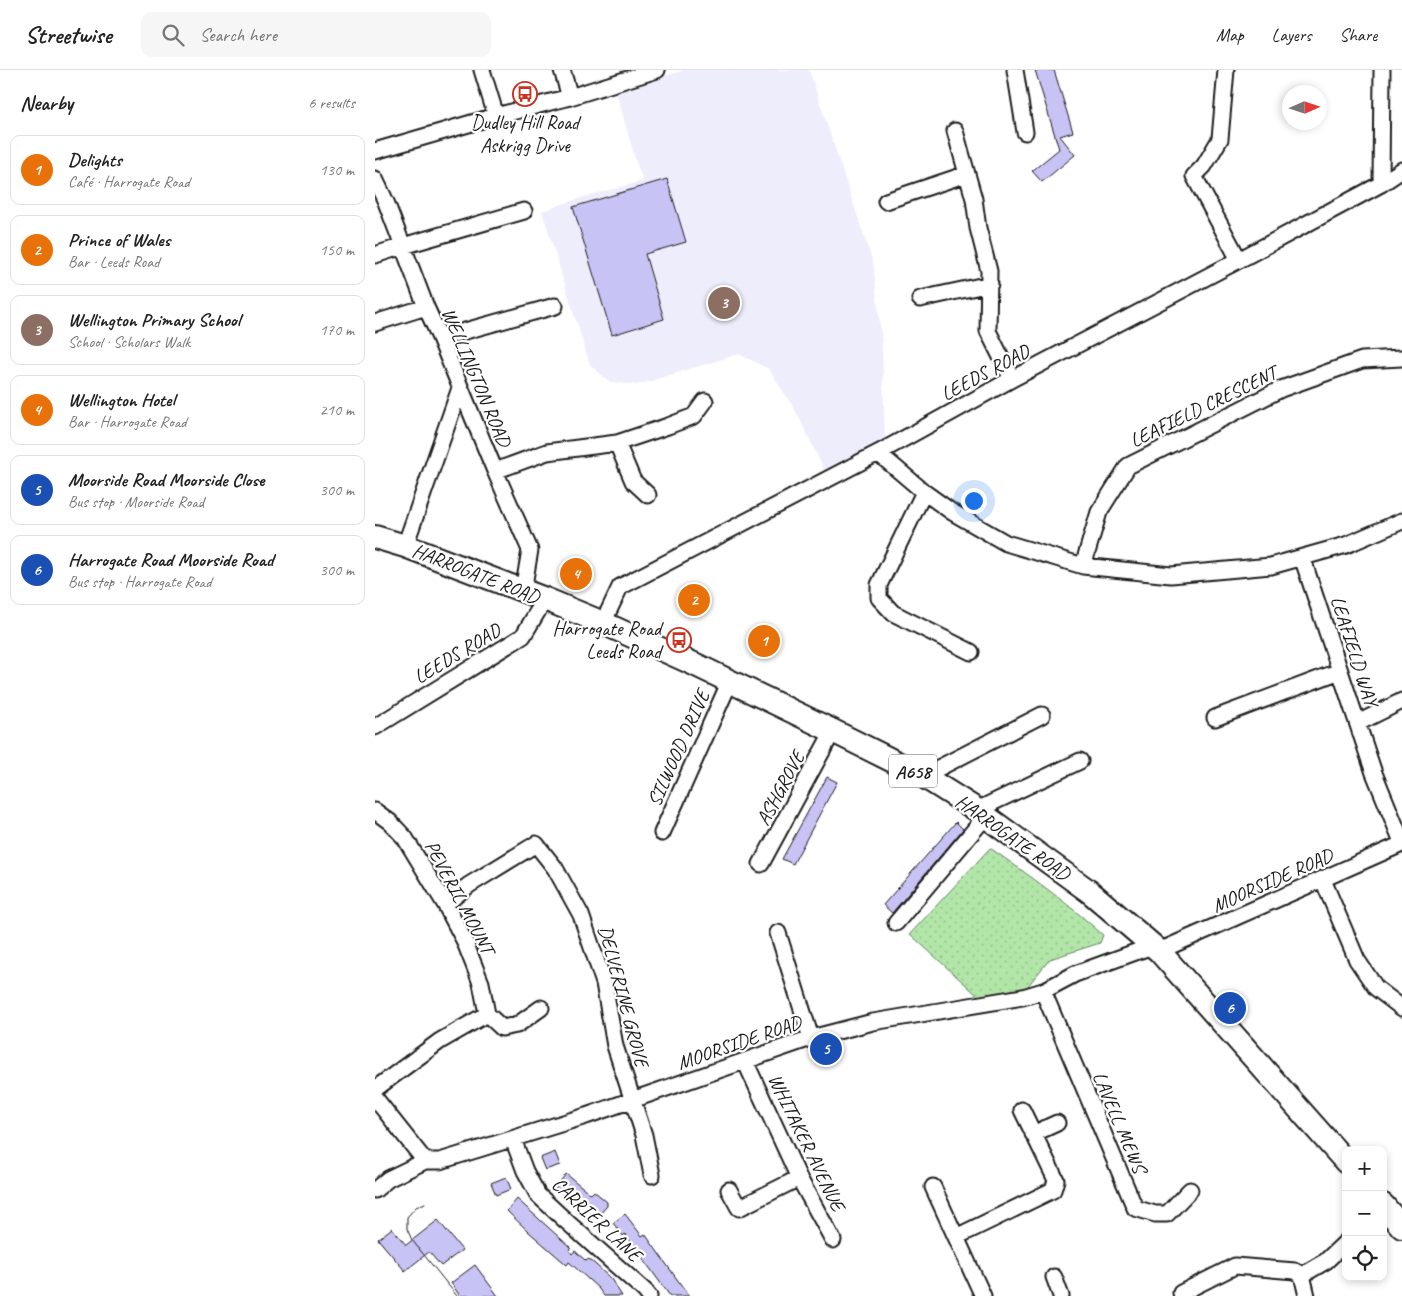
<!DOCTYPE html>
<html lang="en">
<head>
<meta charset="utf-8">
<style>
  body { margin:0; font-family:Caveat,sans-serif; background:#f6f6f6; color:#222 }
  .controls { position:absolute; right:15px; bottom:15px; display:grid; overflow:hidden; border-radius:10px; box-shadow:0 2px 8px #0003 }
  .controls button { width:45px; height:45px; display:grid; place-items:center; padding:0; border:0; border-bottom:1px solid #e0e0e0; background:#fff; color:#222; font:25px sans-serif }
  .compass { position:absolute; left:907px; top:15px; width:45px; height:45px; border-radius:50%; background:#fff; box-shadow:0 2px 8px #0003; rotate:87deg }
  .you { position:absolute; left:598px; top:430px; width:18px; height:18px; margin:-12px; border:4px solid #fff; border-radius:50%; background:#1a73e8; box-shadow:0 0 0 8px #1a73e833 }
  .badge { display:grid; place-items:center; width:32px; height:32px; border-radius:50%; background:#1a73e8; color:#fff; font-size:16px; font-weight:700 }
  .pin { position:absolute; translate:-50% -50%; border:2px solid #fff; box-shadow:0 1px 5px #0006 }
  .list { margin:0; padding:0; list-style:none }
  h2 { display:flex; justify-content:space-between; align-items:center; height:65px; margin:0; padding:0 20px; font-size:21px }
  h2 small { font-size:16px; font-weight:400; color:#767676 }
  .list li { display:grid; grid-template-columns:32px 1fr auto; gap:15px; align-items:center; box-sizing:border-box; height:70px; margin:0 10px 10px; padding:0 10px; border:1px solid #e0e0e0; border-radius:10px }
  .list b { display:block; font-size:19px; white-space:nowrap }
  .list p { margin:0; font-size:16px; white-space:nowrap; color:#767676 }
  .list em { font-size:16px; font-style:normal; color:#767676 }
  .icon { flex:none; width:28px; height:28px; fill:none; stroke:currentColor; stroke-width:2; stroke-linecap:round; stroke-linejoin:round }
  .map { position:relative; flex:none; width:1027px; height:1226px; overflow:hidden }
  header { display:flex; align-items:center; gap:30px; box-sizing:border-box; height:70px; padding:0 25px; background:#fff; border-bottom:1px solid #e0e0e0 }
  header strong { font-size:24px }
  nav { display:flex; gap:28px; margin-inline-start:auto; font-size:18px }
  .search { width:350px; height:45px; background:#f6f6f6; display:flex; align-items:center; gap:12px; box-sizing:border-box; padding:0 18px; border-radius:10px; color:#767676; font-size:19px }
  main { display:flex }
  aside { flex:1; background:#fff }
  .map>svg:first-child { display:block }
</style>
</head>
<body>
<header>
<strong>Streetwise</strong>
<div class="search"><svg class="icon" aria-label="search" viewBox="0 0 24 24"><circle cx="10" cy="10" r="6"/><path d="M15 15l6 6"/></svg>Search here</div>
<nav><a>Map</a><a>Layers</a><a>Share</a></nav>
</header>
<main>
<aside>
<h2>Nearby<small>6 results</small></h2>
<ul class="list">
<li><span class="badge" style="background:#e8710a">1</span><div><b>Delights</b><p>Café · Harrogate Road</p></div><em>130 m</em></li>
<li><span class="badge" style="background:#e8710a">2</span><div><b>Prince of Wales</b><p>Bar · Leeds Road</p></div><em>150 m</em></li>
<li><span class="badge" style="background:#8d6e63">3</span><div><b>Wellington Primary School</b><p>School · Scholars Walk</p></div><em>170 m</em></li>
<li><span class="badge" style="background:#e8710a">4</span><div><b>Wellington Hotel</b><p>Bar · Harrogate Road</p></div><em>210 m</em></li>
<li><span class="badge" style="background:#1a4fb4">5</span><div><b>Moorside Road Moorside Close</b><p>Bus stop · Moorside Road</p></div><em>300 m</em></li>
<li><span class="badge" style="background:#1a4fb4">6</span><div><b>Harrogate Road Moorside Road</b><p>Bus stop · Harrogate Road</p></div><em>300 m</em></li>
</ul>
</aside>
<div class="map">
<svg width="1027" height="1226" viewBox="0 0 1027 1226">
  <defs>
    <pattern id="grass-dots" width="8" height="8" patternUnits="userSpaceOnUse" patternTransform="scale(1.25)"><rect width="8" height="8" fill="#b1e6a8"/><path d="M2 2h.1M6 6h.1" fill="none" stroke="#98c590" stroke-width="1.8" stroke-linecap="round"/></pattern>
  </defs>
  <rect width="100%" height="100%" fill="#fff"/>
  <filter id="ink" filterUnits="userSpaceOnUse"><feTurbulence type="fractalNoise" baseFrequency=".02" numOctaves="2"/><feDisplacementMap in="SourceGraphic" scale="10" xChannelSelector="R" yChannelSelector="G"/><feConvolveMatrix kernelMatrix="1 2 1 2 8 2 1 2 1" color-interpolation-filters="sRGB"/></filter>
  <g filter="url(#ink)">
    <path fill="#eeedfc" d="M309,0H434L498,193L507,273L510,371L449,400L422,343L394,299L364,284L262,315L235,312L215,295L167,141L209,127L268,111L261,92L241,21Z"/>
    <path fill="url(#grass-dots)" stroke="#668162" d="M615,778C654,805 693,833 728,865L725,873L675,889L652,917L603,926L535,864Z"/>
    <path fill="#c7c3f5" stroke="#1c1c1c" d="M660,0H679L698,62L685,66L700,85L667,112L657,101L684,79Z
      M292,109L311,172L270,184L289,249L237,265L198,137Z
      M452,707L462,712L418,794L407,789Z
      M581,752L588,759L517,843L508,835Z
      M180,1082L185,1095L170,1100L165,1088Z
      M191,1104L216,1124L219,1121L232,1132V1136L224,1145L200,1125L196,1130L180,1118Z
      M131,1107L136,1119L121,1125L116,1113Z
      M142,1129L196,1178L194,1180L197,1184L200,1181L211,1191L214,1189L221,1195L236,1209L247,1226H229L223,1218L194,1192L192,1195L154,1162L132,1141Z
      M250,1144L267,1166L270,1164L314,1226H295L250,1164L248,1166L238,1153Z
      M63,1150L87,1180L66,1196L54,1182L30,1201L3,1169L17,1158L31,1175Z
      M100,1195L123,1226H85L76,1213Z"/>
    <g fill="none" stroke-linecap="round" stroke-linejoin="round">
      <defs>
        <path id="minor" d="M107,0L121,46
          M187,0L195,27
          M640,0L650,62
          M851,0L845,69L829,96L819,106L864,190
          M580,61L599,129L603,158L614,201L613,261L637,309
          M0,81L121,46L195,27L282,0
          M0,109L11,132L51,237L65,268L120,401L155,480L148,521
          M1006,114L1007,0
          M511,131L592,104
          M0,185L28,176L149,141
          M545,229L615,214
          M0,253L51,237
          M65,268L180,236
          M242,373L258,411L273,425
          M503,383L549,422L577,442L631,473L708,496L796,505L896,496L971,475L1027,451
          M120,401L172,382L242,373L293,356L319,346L330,331
          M549,422L504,515V528L518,543L596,582
          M30,476L85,318
          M927,487L999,703L1027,772
          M708,496L724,442L753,396L906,319L987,290L1027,288
          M228,553L245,517L503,383L637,309L864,190L1006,114L1027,100
          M840,648L965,601
          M983,653L1027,631
          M0,657L148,566L170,529
          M548,706L667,645
          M602,740L705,691
          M0,741L15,752L30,768L70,834L89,870L106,913L112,944L65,971L0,1019
          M287,763L355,611
          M386,794L458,661
          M948,810L982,890L1001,918L1027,938
          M70,834L94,815L161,774L180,798L206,845L229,913L240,976L269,1065L277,1105
          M521,853L611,746
          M403,863L436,968
          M784,881L1027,774
          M668,921L760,1138L780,1144H792L815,1120
          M112,944L127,958L142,955L166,938
          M370,991L424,1108L458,1170
          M0,1028L50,1091
          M658,1064L682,1053
          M138,1069L150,1101L163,1125L191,1151L270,1221L274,1226
          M558,1117L608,1226
          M0,1120L13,1109L50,1091H65L211,1046L436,968L498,952L648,927L668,921L700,904L777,876
          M354,1120L364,1138L424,1108
          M581,1167L678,1120L681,1110L647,1040
          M927,1205L951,1191L971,1172
          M679,1207L686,1226
          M806,1223L860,1196L920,1201L927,1205L932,1226"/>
        <path id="highway" d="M0,467L30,476L170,529L228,553L319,594L458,661L548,706L602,740L715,822L784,881L971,1092
          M1008,1135L1027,1157"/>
      </defs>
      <use href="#minor" stroke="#1c1c1c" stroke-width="19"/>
      <use href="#highway" stroke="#1c1c1c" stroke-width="26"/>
      <use href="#minor" stroke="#fff" stroke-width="15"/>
      <use href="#highway" stroke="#fff" stroke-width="22"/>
      <path stroke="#1c1c1c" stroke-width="1" d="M50,1133L41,1137L32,1147V1159L37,1170L82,1226"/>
    </g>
  </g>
  <defs>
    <symbol id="bus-ring" viewBox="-11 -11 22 22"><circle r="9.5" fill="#fff" stroke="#c8321e" stroke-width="1.5"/><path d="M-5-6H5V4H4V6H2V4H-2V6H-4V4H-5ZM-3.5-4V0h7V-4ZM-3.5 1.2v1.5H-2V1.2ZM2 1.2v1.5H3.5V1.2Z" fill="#c8321e"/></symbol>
  </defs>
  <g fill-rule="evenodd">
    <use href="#bus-ring" x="136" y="10" width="28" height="28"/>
    <use href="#bus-ring" x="290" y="556" width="28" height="28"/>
  </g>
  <g text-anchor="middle" stroke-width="4.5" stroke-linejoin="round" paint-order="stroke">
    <rect fill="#fff" stroke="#606060" stroke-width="1" x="514" y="684.5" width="48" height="33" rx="4"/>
    <g font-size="19" font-weight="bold" fill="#1c1c1c">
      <text x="538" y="708">A658</text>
    </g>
    <g font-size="20" fill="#1c1c1c" stroke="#fff">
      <text x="150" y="59">Dudley Hill Road<tspan x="150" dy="23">Askrigg Drive</tspan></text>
      <text x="286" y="565" text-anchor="end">Harrogate Road<tspan x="286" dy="23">Leeds Road</tspan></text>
    </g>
    <g font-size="20" fill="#1c1c1c" stroke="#fff">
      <text transform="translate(610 302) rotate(-28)" y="7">LEEDS ROAD</text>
      <text transform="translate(102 307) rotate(67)" y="7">WELLINGTON ROAD</text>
      <text transform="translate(828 336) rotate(-26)" y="7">LEAFIELD CRESCENT</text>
      <text transform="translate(101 503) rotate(21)" y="7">HARROGATE ROAD</text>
      <text transform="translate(980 581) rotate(72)" y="7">LEAFIELD WAY</text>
      <text transform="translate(82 583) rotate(-31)" y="7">LEEDS ROAD</text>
      <text transform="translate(303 678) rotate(-66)" y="7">SILWOOD DRIVE</text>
      <text transform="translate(405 718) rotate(-62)" y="7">ASHGROVE</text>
      <text transform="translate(638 767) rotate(35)" y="7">HARROGATE ROAD</text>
      <text transform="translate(897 810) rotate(-24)" y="7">MOORSIDE ROAD</text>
      <text transform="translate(85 827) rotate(62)" y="7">PEVERIL MOUNT</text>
      <text transform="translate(249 926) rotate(75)" y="7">DELVERINE GROVE</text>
      <text transform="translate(364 972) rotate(-19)" y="7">MOORSIDE ROAD</text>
      <text transform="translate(745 1052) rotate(67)" y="7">LAVELL MEWS</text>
      <text transform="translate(432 1072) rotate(64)" y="7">WHITAKER AVENUE</text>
      <text transform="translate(222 1149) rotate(43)" y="7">CARRIER LANE</text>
    </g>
  </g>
</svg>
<div class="controls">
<button>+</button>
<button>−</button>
<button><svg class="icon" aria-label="locate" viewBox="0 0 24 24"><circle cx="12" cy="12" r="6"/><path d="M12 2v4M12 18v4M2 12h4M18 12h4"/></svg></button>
</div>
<svg class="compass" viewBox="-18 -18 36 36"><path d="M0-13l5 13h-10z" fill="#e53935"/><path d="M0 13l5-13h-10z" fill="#767676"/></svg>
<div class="you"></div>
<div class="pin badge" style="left:389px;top:571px;background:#e8710a">1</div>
<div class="pin badge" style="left:319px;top:530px;background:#e8710a">2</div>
<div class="pin badge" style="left:349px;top:233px;background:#8d6e63">3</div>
<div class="pin badge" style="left:201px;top:504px;background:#e8710a">4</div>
<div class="pin badge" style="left:451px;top:979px;background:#1a4fb4">5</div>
<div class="pin badge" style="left:855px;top:938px;background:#1a4fb4">6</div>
</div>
</main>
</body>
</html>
